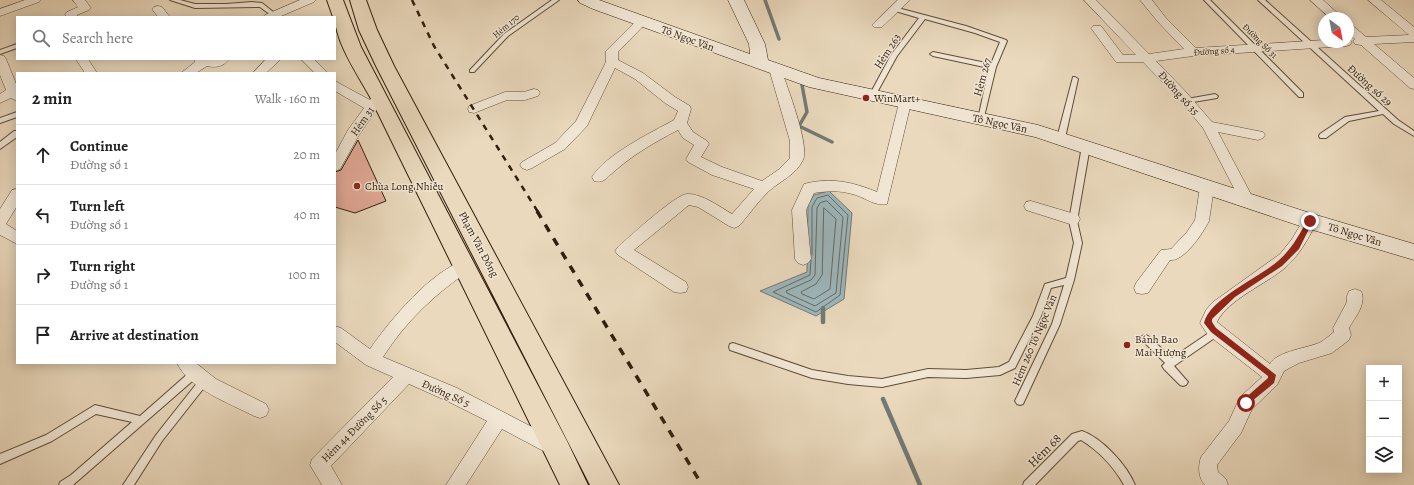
<!DOCTYPE html>
<html lang="en">
<head>
<meta charset="utf-8">
<style>
  body { margin:0; font-family:Alegreya,serif; background:#f6f6f6; color:#222 }
  .controls { position:absolute; right:12px; bottom:12px; display:grid; overflow:hidden; border-radius:0px; box-shadow:0 2px 10px #0003 }
  .controls button { width:36px; height:36px; display:grid; place-items:center; padding:0; border:0; border-bottom:1px solid #e0e0e0; background:#fff; color:#222; font:20px sans-serif }
  .compass { position:absolute; left:1318px; top:12px; width:36px; height:36px; border-radius:50%; background:#fff; box-shadow:0 2px 10px #0003; rotate:148deg }
  .stop { position:absolute; width:12px; height:12px; margin:-9px; border:3px solid #8f2418; border-radius:50%; background:#fff }
  .stop.end { background:#8f2418; border-color:#fff; box-shadow:0 1px 4px #0008 }
  .list { margin:0; padding:0; list-style:none }
  h2 { display:flex; justify-content:space-between; align-items:center; height:52px; margin:0; padding:0 16px; font-size:17px }
  h2 small { font-size:13px; font-weight:400; color:#767676 }
  .list li { display:grid; grid-template-columns:26px 1fr auto; gap:12px; align-items:center; box-sizing:border-box; height:60px; padding:0 16px; border-top:1px solid #e0e0e0 }
  .list b { display:block; font-size:15px; white-space:nowrap }
  .list p { margin:0; font-size:13px; white-space:nowrap; color:#767676 }
  .list em { font-size:13px; font-style:normal; color:#767676 }
  .icon { flex:none; width:22px; height:22px; fill:none; stroke:currentColor; stroke-width:2; stroke-linecap:round; stroke-linejoin:round }
  .map { position:relative; flex:none; width:1414px; height:485px; overflow:hidden }
  .search { position:absolute; background:#fff; box-shadow:0 2px 10px #0003; left:16px; top:16px; width:320px; height:44px; display:flex; align-items:center; gap:10px; box-sizing:border-box; padding:0 14px; border-radius:0px; color:#767676; font-size:15px }
  .panel { position:absolute; background:#fff; box-shadow:0 2px 10px #0003; left:16px; top:72px; width:320px; height:292px; border-radius:0px }
  .map>svg:first-child { display:block }
</style>
</head>
<body>
<div class="map">
<svg width="1414" height="485" viewBox="0 0 1414 485">
  <rect width="100%" height="100%" fill="#ead9bd"/>
  <filter id="stains"><feTurbulence type="fractalNoise" baseFrequency=".005" numOctaves="4"/><feColorMatrix values="0 0 0 0 .2 0 0 0 0 .09 0 0 0 0 .02 0 0 0 .5 -.17"/></filter>
  <radialGradient id="worn" r=".72"><stop offset=".6" stop-color="#630" stop-opacity="0"/><stop offset="1" stop-color="#630" stop-opacity=".3"/></radialGradient>
  <path fill="#9db7bc" stroke="#727a76" d="M829,191L852,213L844,299L816,316L760,291L807,272L808,205L814,195Z"/>
  <g fill="none" stroke-linecap="round" stroke-linejoin="round">
    <path stroke="#676a64" stroke-width="1" d="M827,201L843,217L836,293L815,306L787,293L786,291L811,280L815,275L817,208L820,203Z
      M824,208L836,219L830,289L814,299L802,294L801,292L816,284L822,275Z
      M811,260L810,275L773,292L816,312L840,295L848,215L828,195L817,198L812,207V255"/>
    <path stroke="#727a76" stroke-width="3.5" d="M765,0L779,39
      M802,85L807,112L799,126L832,142"/>
    <path stroke="#727a76" stroke-width="4.5" d="M823,308V322
      M883,399L920,485"/>
  </g>
  <path fill="#e3a998" stroke="#311e0d" d="M358,140L386,201L355,213L335,207V172L341,170Z"/>
  <g fill="none" stroke-linecap="round" stroke-linejoin="round">
    <defs>
      <path id="lane" d="M170,0H180L195,4H226L252,2L262,3L277,15L274,17L272,16L260,7L195,8Z
        M552,0H559L508,36L474,72H470V70L504,34Z
        M1204,0H1210L1303,93V97H1299Z
        M1258,0H1265L1398,120L1414,131V136L1394,124L1383,114L1349,121L1326,138H1320L1319,136L1320,134L1345,117L1379,111Z
        M894,7L966,26L1006,40L1007,41L996,67L983,121H981L978,119L989,68L933,56L930,54L933,52L991,64L1000,42L975,33L925,19L897,56L874,98H870L869,96L891,55L919,18L892,10V8Z
        M17,44V48L0,54V50Z
        M1073,77H1075L1078,79L1065,138L1061,140L1057,138Z
        M1215,94L1218,96L1217,98L1187,103L1184,101L1187,99Z
        M17,112V117L0,123V118Z
        M14,131H17V137L0,149V142Z
        M1086,143L1090,146L1077,221L1082,243L1074,280L1060,324L1023,404L1020,405L1017,404L1015,401L1052,324L1064,285L1051,288L1041,316L1015,368L1000,375L966,378L928,377L882,387L848,384L812,378L730,350L729,347L730,344L733,343L812,370L848,376L882,379L928,369L966,370L999,367L1009,362L1033,316L1045,284L1066,278L1074,243L1069,221L1082,146Z
        M1216,328L1219,329L1220,332L1219,335L1174,366L1188,382L1186,385L1183,386L1180,385L1164,369L1162,366L1165,363L1141,339L1142,336L1145,335L1148,336L1172,358Z
        M194,370L197,371L199,374L197,377L73,485H59L60,482L71,475L132,422L96,414L52,441L0,464V454L46,435L95,405L140,416L191,371Z
        M204,377L207,378L209,381L207,384L162,441L134,485H123L156,435L201,378Z
        M1082,431C1102,438 1127,465 1135,485H1124C1114,467 1099,451 1081,440L1078,441L1035,485H1023L1024,482L1072,434Z"/>
      <path id="street" d="M25,0H41L39,2L0,16V9Z
        M73,0H85L91,8L89,10L77,15L78,17H66L65,14L67,12L78,7Z
        M300,0H316L314,2L279,17H263L265,15Z
        M898,0H910L882,27H874L872,25L874,23Z
        M1084,0H1096L1149,54L1184,49L1158,22L1140,0H1152L1166,18L1196,48L1324,40V42H1348V39L1352,42L1350,45L1346,46L1193,56L1156,61L1186,92L1212,122L1263,132L1265,135L1263,138L1258,140L1218,132L1254,200L1252,204L1247,205L1242,204L1203,128L1178,98L1143,62H1116L1091,28L1093,26H1101L1123,55H1136Z
        M1310,0H1323L1343,18H1330Z
        M1368,0H1381L1414,27V42L1374,44L1414,78V89L1410,88L1361,45L1355,44L1353,41L1355,39L1348,33V24L1352,25L1366,37L1409,35Z
        M158,6L162,7L170,17H158L152,9L154,7Z
        M642,18L646,19L648,21L618,52V60L643,73L675,97L690,106L691,109L687,123L693,132L707,141L709,144L701,157L722,167L762,181L778,170L790,158V141L769,69L771,66H779L781,69C787,86 810,146 803,160C796,175 780,181 769,191C758,201 749,215 739,226L734,228L729,226L698,207L689,205L634,250L686,282L688,287L686,292L680,293L674,292L618,255L615,251L618,247C628,238 676,194 687,194C701,193 720,207 732,214L754,189L712,175L688,162L686,159L694,145L683,138L678,130C653,143 631,156 610,175C605,180 602,183 594,181L592,177C605,155 652,132 674,120L678,111L665,103L635,79L615,68L587,126L565,149L532,168L527,170L522,168L520,165L522,162L555,143L576,121L606,62V51L638,19Z
        M0,55L4,56L6,59L17,86V101L11,98L0,103V94L6,90L0,75Z
        M78,59H88L97,73H85L77,61Z
        M195,59H229C223,67 216,68 207,66L196,73H181L195,62Z
        M266,59H281L266,73H253Z
        M301,59H314L328,73H315Z
        M335,81L370,100C374,94 376,92 383,94L385,97L359,135L340,169L335,171V154L348,130L364,108L335,91Z
        M534,89L538,90L540,93L538,96L525,100H507L474,113L469,112L468,109L469,106L505,92H524Z
        M905,99L910,100L911,103L887,204C875,207 863,196 852,194C838,190 827,191 814,193L806,210L811,259L808,263L803,265L798,263L795,259L792,210L804,184C830,177 853,182 877,192L899,103L900,100Z
        M1207,182L1212,183L1214,187L1209,221C1203,233 1184,262 1170,260L1148,293L1142,294L1136,293L1134,288L1136,283L1161,250L1171,249L1187,232L1195,220L1200,187L1202,183Z
        M17,189V206L6,224L17,231V244L0,235V209L12,190Z
        M1031,201L1078,215L1080,219L1078,223L1073,225L1026,210L1024,206L1026,202Z
        M1310,215L1315,217L1317,221C1309,238 1300,254 1286,267C1268,283 1227,300 1217,322L1270,364C1277,351 1309,348 1321,342C1326,339 1330,335 1334,332L1333,328L1347,302V296L1349,291L1355,289L1361,291C1367,304 1355,317 1349,328L1351,335L1349,340L1332,353L1299,363L1284,371L1277,385L1252,409L1241,433L1217,465L1218,472L1226,479L1228,485H1205C1198,478 1198,466 1201,457L1229,421L1240,397L1262,377L1208,335L1200,323L1206,310L1213,302L1280,254L1292,239L1305,217Z
        M465,260L470,262L473,266L470,270C435,294 406,321 383,357L457,388L561,442L564,448L561,454L555,457L549,454L502,429L466,485H446L487,421L445,400L409,384L331,466L342,485H322L310,465L312,459L393,377L366,365L335,342V326L341,328L370,349C390,320 431,271 465,260Z
        M177,363H196L216,379L266,404L269,410L266,416L260,418L254,416C229,403 189,389 177,363Z"/>
      <path id="secondary" d="M578,0H599L750,54L749,44L728,0H744L765,44L768,60L819,78L1038,125L1313,214L1414,244V260L1303,227L1035,137L809,87L593,9L580,3Z"/>
      <path id="highway" d="M327,0H343L361,47L567,441L588,485H560L370,97C358,75 335,42 335,17H333Z
        M350,0H366L377,30L394,66L619,485H590L376,66L359,30Z"/>
    </defs>
    <use href="#lane" stroke="#5f4d39" stroke-width="2"/>
    <use href="#street" stroke="#5f4d39" stroke-width="1"/>
    <use href="#secondary" stroke="#311e0d" stroke-width="1"/>
    <use href="#highway" stroke="#311e0d" stroke-width="2"/>
    <use href="#lane" fill="#f1e6d4" fill-rule="evenodd"/>
    <use href="#street" fill="#f1e6d4" fill-rule="evenodd"/>
    <use href="#secondary" fill="#f1e6d4" fill-rule="evenodd"/>
    <use href="#highway" fill="#ead9bd" fill-rule="evenodd"/>
    <path stroke="#311e0d" stroke-width="2.5" stroke-dasharray="6 6" stroke-linecap="butt" d="M412,0L434,46L538,212"/>
    <path stroke="#311e0d" stroke-width="3.5" stroke-dasharray="8 8" stroke-linecap="butt" d="M537,211L702,485"/>
  </g>
  <path fill="#8f2418" d="M1310,218L1313,221L1299,249L1282,266L1235,297L1212,319V322L1216,328L1276,375L1274,383L1246,406L1242,403L1243,400L1268,378V376L1211,332L1204,323C1209,299 1260,277 1278,261C1292,249 1299,235 1308,219Z"/>
  <g fill="#8f2418" stroke="#f1e6d4" stroke-width="1.5">
    <circle cx="866" cy="98" r="4"/>
    <circle cx="357" cy="186" r="4"/>
    <circle cx="1127" cy="345" r="4"/>
  </g>
  <g text-anchor="middle" stroke-width="3" stroke-linejoin="round" paint-order="stroke">
    <g font-size="9" fill="#311e0d" stroke="#f1e6d4">
      <text transform="translate(506 26) rotate(-40)" y="3">Hẻm 170</text>
      <text transform="translate(1260 41) rotate(45)" y="3">Đường Số 31</text>
      <text transform="translate(1214 51) rotate(-4)" y="3">Đường số 4</text>
    </g>
    <g font-size="11" fill="#311e0d" stroke="#f1e6d4">
      <text transform="translate(688 38) rotate(20)" y="4">Tô Ngọc Vân</text>
      <text transform="translate(887 51) rotate(-57)" y="4">Hẻm 263</text>
      <text transform="translate(982 77) rotate(-74)" y="4">Hẻm 267</text>
      <text transform="translate(1370 85) rotate(42)" y="4">Đường số 29</text>
      <text transform="translate(1179 93) rotate(48)" y="4">Đường số 35</text>
      <text transform="translate(362 121) rotate(-55)" y="4">Hẻm 31</text>
      <text transform="translate(1000 123) rotate(12)" y="4">Tô Ngọc Vân</text>
      <text transform="translate(1355 234) rotate(17)" y="4">Tô Ngọc Vân</text>
      <text transform="translate(479 244) rotate(62)" y="4">Phạm Văn Đồng</text>
      <text transform="translate(1034 340) rotate(-67)" y="4">Hẻm 260 Tô Ngọc Vân</text>
      <text transform="translate(446 393) rotate(24)" y="4">Đường Số 5</text>
      <text transform="translate(354 429) rotate(-45)" y="4">Hẻm 44 Đường Số 5</text>
    </g>
    <g font-size="11" fill="#311e0d" stroke="#f1e6d4" text-anchor="start">
      <text x="874" y="102">WinMart+</text>
      <text x="365" y="190">Chùa Long Nhiễu</text>
      <text x="1135" y="343">Bánh Bao<tspan x="1135" dy="13">Mai Hương</tspan></text>
    </g>
    <g font-size="13" fill="#311e0d" stroke="#f1e6d4">
      <text transform="translate(1044 450) rotate(-45)" y="5">Hẻm 68</text>
    </g>
  </g>
  <rect width="100%" height="100%" filter="url(#stains)"/>
  <rect width="100%" height="100%" fill="url(#worn)"/>
</svg>
<div class="controls">
<button>+</button>
<button>−</button>
<button><svg class="icon" aria-label="layers" viewBox="0 0 24 24"><path d="M12 4l9 5-9 5-9-5zM3 14l9 5 9-5"/></svg></button>
</div>
<svg class="compass" viewBox="-18 -18 36 36"><path d="M0-13l5 13h-10z" fill="#e53935"/><path d="M0 13l5-13h-10z" fill="#767676"/></svg>
<div class="stop" style="left:1246px;top:403px"></div>
<div class="stop end" style="left:1310px;top:221px"></div>
<div class="search"><svg class="icon" aria-label="search" viewBox="0 0 24 24"><circle cx="10" cy="10" r="6"/><path d="M15 15l6 6"/></svg>Search here</div>
<section class="panel">
<h2>2 min<small>Walk · 160 m</small></h2>
<ul class="list">
<li><svg class="icon" aria-label="ahead" viewBox="0 0 24 24"><path d="M12 20V5M6 11l6-6 6 6"/></svg><div><b>Continue</b><p>Đường số 1</p></div><em>20 m</em></li>
<li><svg class="icon" aria-label="left" viewBox="0 0 24 24"><path d="M17 20v-9H6M10 6l-5 5 5 5"/></svg><div><b>Turn left</b><p>Đường số 1</p></div><em>40 m</em></li>
<li><svg class="icon" aria-label="right" viewBox="0 0 24 24"><path d="M7 20v-9h11M14 6l5 5-5 5"/></svg><div><b>Turn right</b><p>Đường số 1</p></div><em>100 m</em></li>
<li><svg class="icon" aria-label="arrive" viewBox="0 0 24 24"><path d="M6 21V4h12l-3 4 3 4H6"/></svg><div><b>Arrive at destination</b></div></li>
</ul>
</section>
</div>
</body>
</html>
